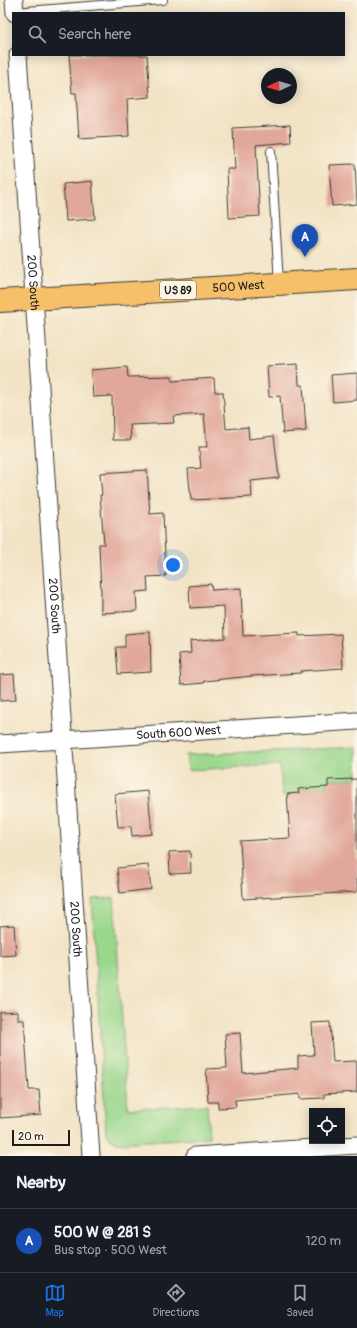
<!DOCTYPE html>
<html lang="en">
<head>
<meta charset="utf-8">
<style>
  body { margin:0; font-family:Pangolin,sans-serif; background:#20242c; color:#f1f3f6 }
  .controls { position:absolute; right:12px; bottom:12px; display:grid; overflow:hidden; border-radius:0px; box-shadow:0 2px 10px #0003 }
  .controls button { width:36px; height:36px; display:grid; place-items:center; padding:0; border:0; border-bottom:1px solid #363941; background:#171b24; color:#f1f3f6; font:20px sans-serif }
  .compass { position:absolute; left:261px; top:68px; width:36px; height:36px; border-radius:50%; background:#171b24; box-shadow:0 2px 10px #0003; rotate:266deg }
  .scale { position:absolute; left:12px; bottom:10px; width:58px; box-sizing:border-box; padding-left:4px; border:2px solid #1c1c1c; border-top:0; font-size:11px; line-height:14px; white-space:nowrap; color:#1c1c1c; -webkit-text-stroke:3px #fcf5e5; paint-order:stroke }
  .you { position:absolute; left:173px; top:565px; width:14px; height:14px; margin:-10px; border:3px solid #fff; border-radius:50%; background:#1a73e8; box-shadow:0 0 0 6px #1a73e833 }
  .badge { display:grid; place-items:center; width:26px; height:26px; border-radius:50%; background:#1a73e8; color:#fff; font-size:13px; font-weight:700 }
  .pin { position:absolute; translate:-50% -33px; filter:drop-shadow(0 1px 2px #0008) }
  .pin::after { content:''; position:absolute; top:21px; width:14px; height:12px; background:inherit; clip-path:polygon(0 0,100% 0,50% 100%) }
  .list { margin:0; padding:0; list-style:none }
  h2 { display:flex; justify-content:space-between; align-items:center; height:52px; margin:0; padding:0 16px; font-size:17px }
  h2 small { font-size:13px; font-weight:400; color:#9ea1a6 }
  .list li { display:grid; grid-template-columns:26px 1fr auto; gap:12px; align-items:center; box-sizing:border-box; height:64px; padding:0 16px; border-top:1px solid #363941 }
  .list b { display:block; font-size:15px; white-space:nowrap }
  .list p { margin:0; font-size:13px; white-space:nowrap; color:#9ea1a6 }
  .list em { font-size:13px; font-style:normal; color:#9ea1a6 }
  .icon { flex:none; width:22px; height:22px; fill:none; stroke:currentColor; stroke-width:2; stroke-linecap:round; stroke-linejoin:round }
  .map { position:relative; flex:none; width:357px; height:1156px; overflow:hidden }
  .search { position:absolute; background:#171b24; box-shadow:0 2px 10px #0003; left:12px; right:12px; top:12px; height:44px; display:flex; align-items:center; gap:10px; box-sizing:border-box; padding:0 14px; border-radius:0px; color:#9ea1a6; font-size:15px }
  .sheet { height:116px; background:#171b24 }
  nav { display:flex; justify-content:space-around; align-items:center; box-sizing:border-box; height:56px; border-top:1px solid #363941; background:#171b24; font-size:11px; color:#9ea1a6 }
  nav a { display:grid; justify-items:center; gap:2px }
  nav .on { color:#1a73e8 }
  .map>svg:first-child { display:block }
</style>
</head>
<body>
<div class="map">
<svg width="357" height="1156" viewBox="0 0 357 1156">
  <rect width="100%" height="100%" fill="#fcf5e5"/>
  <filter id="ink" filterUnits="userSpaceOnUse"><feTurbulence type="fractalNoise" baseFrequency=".025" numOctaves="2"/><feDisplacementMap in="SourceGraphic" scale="8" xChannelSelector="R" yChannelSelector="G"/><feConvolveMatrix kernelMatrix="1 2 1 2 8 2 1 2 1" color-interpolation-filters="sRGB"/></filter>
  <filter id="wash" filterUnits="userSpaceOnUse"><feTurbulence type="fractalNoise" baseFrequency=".012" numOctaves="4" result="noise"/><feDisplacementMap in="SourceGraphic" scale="16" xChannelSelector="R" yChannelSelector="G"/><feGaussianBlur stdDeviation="0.9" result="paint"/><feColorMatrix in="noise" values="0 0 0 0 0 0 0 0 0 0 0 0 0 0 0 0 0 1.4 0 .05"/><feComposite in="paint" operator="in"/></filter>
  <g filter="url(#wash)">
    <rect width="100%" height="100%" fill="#f2e3c5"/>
    <path fill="#9ad78d" stroke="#5b7a54" d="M357,747V779L328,780V787L299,789V793L282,796L280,765L188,770L186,755Z
      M114,898L128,1109L207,1105L209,1137L121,1143L111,1140L106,1133L92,899Z"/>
    <g id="blocks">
      <path fill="#e1a79a" d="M69,55H147L150,97L127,99L129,136L79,139L76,93H72Z
        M290,125L291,142L256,145L260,216L229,218L227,169H235L233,128Z
        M355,164L357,204L332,206L329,165Z
        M92,181L95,219L66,221L63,184Z
        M298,364L299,385H303L306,431L283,433L280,396L269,397L267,366Z
        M127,367L128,377L172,376V381L214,378L215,392H223L226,429L248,427L249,439L274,436L279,478L251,481L252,497L191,500L188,469L201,468L199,447H207L204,414L173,416L174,423L130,425L131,440H113L112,396L93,397L91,370Z
        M357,373V400L333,402L331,375Z
        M147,470L150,514L163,513L166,576L147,577L148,591L136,592L137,611L101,613V594L99,544H104L100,495H102L100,473Z
        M211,584L212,590L241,588L243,636L299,633V636L341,634L343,668L301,671V673L252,676L204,681V683L181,685L179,654L191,653L190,641L225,638L224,606L190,608L189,586Z
        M150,632L151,672L118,674L116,647H125V634Z
        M14,674L16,700L0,701V675Z
        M357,779V892L243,899L240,841L290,838L287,794L299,793L298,789L328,787V780Z
        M148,791L152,834L132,836L131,826L118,827L115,794Z
        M190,851L191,873L170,874L169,852Z
        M148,865L151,889L120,893L117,868Z
        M14,925L16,955L0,956V926Z
        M18,1011V1020H24L29,1090H39L41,1115L0,1118V1012Z
        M330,1022L333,1062L357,1061V1092L324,1094V1098L300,1099V1094L235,1100L236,1107L218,1108V1102H208L206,1069L227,1068L225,1034L240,1033L243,1073L298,1068V1056L314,1055L312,1023Z"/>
    </g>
  </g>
  <g filter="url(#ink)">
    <use href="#blocks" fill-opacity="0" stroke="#3c3a35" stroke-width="1"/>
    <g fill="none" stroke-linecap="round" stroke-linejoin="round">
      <defs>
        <path id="service" d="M15,12L163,0
          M271,151L279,283"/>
        <g id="minor">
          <path d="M14,0L15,13"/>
          <path id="s1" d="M18,55L91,1156"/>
          <path id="s2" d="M0,744L357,721"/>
          <path d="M195,1156L357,1145"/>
        </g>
        <g id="primary">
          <path id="s3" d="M0,301L357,279"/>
        </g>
      </defs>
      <use href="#service" stroke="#3c3a35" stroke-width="10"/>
      <use href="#minor" stroke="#3c3a35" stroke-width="19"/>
      <use href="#primary" stroke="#3c3a35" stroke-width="24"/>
      <use href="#service" stroke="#fff" stroke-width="8"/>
      <use href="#minor" stroke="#fff" stroke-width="17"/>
      <use href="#primary" stroke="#f6c06b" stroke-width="22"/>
    </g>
  </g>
  <g text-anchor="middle" stroke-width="3" stroke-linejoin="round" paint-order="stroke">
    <rect fill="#fcf5e5" stroke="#5f5d58" stroke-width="1" x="160" y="281" width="36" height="18" rx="3"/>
    <g font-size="11" font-weight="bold" fill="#1c1c1c">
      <text x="178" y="294">US 89</text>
    </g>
    <g font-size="12" fill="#1c1c1c" stroke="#fcf5e5">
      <text dy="4" stroke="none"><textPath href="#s1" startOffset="228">200 South</textPath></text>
      <text dy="4" stroke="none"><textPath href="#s3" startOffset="239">500 West</textPath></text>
      <text dy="4" stroke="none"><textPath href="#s1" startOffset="552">200 South</textPath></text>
      <text dy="4" stroke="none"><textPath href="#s2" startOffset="179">South 600 West</textPath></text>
      <text dy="4" stroke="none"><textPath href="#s1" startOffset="876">200 South</textPath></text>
    </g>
  </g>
</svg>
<div class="controls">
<button><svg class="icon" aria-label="locate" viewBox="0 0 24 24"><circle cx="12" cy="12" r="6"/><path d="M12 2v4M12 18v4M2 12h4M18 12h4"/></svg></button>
</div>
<svg class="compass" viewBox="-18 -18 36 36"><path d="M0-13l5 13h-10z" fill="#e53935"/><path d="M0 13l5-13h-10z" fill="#9ea1a6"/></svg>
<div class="scale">20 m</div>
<div class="you"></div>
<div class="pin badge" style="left:305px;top:257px;background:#1a4fb4">A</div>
<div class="search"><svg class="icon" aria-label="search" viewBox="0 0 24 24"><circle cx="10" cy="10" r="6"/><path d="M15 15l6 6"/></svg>Search here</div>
</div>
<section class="sheet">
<h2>Nearby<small></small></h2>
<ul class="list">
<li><span class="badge" style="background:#1a4fb4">A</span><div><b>500 W @ 281 S</b><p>Bus stop · 500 West</p></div><em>120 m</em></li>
</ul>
</section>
<nav>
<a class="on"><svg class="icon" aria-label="map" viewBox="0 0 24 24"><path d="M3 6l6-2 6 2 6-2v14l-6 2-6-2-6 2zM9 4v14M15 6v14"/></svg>Map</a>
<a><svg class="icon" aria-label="directions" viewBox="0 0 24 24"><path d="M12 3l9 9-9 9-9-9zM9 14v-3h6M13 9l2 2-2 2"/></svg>Directions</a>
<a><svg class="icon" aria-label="saved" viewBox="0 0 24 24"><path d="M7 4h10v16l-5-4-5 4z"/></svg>Saved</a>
</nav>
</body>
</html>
